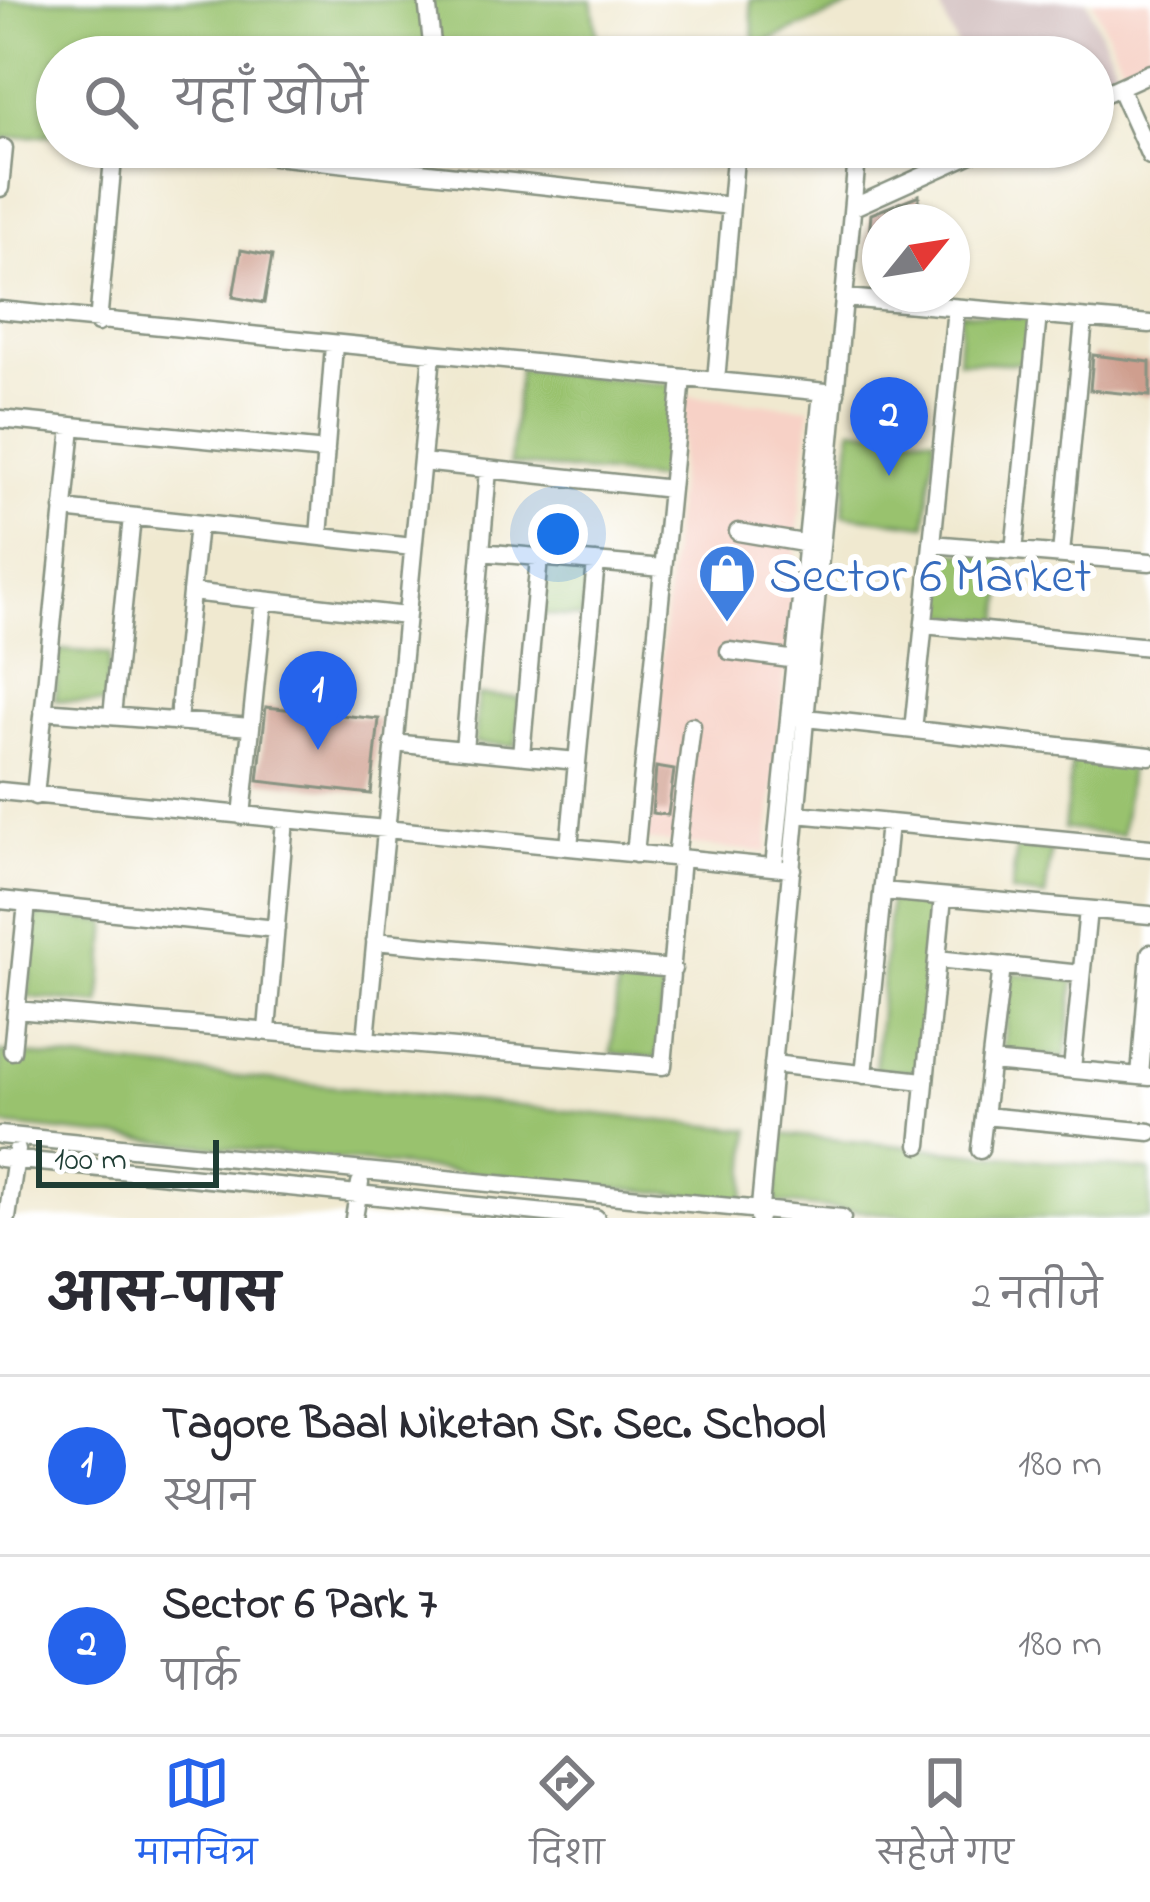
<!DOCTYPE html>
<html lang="hi">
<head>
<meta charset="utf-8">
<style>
  body { margin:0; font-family:"Indie Flower","Playpen Sans Deva",sans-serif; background:#f7f7f7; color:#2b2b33 }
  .compass { position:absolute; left:862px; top:204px; width:108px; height:108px; border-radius:50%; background:#fff; box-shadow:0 3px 9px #0004; rotate:60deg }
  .scale { position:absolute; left:36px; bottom:30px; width:183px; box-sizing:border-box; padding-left:12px; border:6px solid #1f3d34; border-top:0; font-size:33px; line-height:42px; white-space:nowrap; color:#1f3d34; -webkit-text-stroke:9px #fff; paint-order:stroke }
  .you { position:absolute; left:558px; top:534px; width:42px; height:42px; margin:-30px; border:9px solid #fff; border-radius:50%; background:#1a73e8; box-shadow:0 0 0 18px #1a73e833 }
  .badge { display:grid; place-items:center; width:78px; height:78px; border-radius:50%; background:#2563eb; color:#fff; font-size:39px; font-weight:700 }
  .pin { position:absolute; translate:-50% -99px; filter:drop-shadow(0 3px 6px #0008) }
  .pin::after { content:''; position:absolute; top:63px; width:42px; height:36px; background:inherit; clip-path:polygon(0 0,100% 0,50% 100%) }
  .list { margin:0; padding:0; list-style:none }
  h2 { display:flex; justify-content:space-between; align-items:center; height:156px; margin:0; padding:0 48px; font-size:51px }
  h2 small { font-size:39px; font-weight:400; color:#7c7c81 }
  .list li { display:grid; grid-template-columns:78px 1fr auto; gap:36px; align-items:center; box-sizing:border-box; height:180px; padding:0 48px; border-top:3px solid #e1e1e2 }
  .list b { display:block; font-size:45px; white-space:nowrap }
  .list p { margin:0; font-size:39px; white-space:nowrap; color:#7c7c81 }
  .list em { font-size:39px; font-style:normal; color:#7c7c81 }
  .icon { flex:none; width:66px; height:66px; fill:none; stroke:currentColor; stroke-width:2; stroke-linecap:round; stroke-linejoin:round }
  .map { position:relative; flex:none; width:1150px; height:1218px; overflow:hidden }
  .search { position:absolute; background:#fff; box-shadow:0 3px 9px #0004; left:36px; right:36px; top:36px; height:132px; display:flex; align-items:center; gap:30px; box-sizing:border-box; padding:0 42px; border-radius:66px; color:#7c7c81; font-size:45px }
  .sheet { height:516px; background:#fff }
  nav { display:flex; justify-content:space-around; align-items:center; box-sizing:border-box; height:168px; border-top:3px solid #e1e1e2; background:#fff; font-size:33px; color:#7c7c81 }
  nav a { display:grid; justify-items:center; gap:6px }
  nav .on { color:#2563eb }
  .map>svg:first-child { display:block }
</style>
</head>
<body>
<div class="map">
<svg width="1150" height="1218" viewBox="0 0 1150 1218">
  <rect width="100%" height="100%" fill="#fff"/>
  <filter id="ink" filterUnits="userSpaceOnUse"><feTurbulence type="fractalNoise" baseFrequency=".00833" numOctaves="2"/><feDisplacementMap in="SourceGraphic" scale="24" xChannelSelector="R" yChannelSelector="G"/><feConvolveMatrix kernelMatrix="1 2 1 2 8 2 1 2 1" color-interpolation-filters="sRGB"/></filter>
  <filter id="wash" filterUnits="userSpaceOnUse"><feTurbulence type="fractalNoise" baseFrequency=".004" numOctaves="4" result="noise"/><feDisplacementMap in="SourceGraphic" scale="48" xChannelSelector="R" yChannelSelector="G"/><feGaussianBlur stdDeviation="2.7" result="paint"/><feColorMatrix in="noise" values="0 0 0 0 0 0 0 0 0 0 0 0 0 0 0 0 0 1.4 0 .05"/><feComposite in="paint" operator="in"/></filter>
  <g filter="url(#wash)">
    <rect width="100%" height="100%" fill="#f0e9d0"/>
    <path fill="#f7d1c6" d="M1092,0H1150V58L1124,70Z
      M686,396L810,408L767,852L644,840Z"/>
    <path fill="#d2bfbf" d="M937,0H1086L1119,73L1093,84V57H962Z"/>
    <path fill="#99c26e" stroke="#5c8051" stroke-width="3" d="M0,0H592L600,57H57V134L0,139Z
      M750,0H865L755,46Z
      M961,312L1034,319L1030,364L958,361Z
      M519,369L675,385L666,480L510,464Z
      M852,428L935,437L926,525L843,515Z
      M941,551L1007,558L1000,621L935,614Z
      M548,567L587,571L582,618L543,614Z
      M59,650L110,654L106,704L55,700Z
      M478,695L520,698L516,746L475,743Z
      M1072,760L1130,766L1122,835L1064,829Z
      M1017,846L1051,850L1045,897L1011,892Z
      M890,899L935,903L920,1073L875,1069Z
      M36,915L108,922L100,1004L28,997Z
      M619,972L665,976L657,1058L611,1053Z
      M1011,973L1074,980L1066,1058L1003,1051Z
      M0,1052L750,1130L744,1201L0,1125Z
      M780,1134L1150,1171V1218H931L775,1203Z"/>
    <g id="blocks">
      <path fill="#cf9e8e" d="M919,195V222H880V248H868L871,214Z
        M241,250L272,256L264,303L233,297Z
        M1093,355L1150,362V396L1090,390Z
        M266,707L379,719L371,794L258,781Z
        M656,767L674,770L668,815L652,813Z"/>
    </g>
  </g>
  <g filter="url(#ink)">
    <use href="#blocks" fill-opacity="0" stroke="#889382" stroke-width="3"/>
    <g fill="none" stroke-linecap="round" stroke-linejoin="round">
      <defs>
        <path id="minor" d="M427,0L433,52
          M1119,87L1150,156
          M1093,99L1150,73
          M192,147L731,206
          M0,188L4,148
          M854,207L987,147
          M845,298L1150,324
          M0,310L836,393
          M98,323L113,159L119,147
          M716,381L736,147
          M0,419L326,451
          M422,462L671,489
          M63,509L413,547
          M738,532L815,545
          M319,537L334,345
          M932,544L1150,562
          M1014,551L1038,315
          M481,552L663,568
          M1061,554L1084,320
          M191,592L406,616
          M924,625L1150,647
          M729,651L797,660
          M43,711L251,727
          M112,716L132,517
          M797,717L1150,756
          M178,721L198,524
          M913,730L956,308
          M393,743L577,761
          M464,750L488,470
          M521,755L539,558
          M0,791L792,869
          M35,796L72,427
          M797,814L1150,848
          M242,816L264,600
          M569,847L596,562
          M635,854L682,378
          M676,858L692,726
          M774,867L822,392
          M883,891L1150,915
          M0,900L276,929
          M375,941L673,969
          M937,959L1081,974
          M16,1010L663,1066L681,858
          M267,1030L285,820
          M366,1039L432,355
          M12,1051L27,903
          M991,1062L1150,1077
          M773,1064L923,1081
          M1072,1069L1088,910
          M864,1075L889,823
          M1140,1076L1150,953
          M984,1116L1150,1132
          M0,1135L842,1218
          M919,1145L943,897
          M980,1150L1002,966
          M0,1158L596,1218
          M7,1218L17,1150
          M354,1218L360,1183
          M759,1218L858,147"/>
      </defs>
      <use href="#minor" stroke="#889382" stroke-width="21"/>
      <use href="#minor" stroke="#fff" stroke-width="16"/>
    </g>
  </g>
  <defs>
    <symbol id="shop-pin" viewBox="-11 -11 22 30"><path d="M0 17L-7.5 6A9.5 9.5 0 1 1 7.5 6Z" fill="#3f7fe0" stroke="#fff"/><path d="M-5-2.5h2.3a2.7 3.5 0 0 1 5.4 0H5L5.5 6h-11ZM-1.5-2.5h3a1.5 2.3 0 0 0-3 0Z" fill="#fff"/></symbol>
  </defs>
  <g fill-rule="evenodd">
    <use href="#shop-pin" x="694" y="540" width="66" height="90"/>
  </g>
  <g text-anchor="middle" stroke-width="12" stroke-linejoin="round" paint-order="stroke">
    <g font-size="51" fill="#366cbe" stroke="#fff" text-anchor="start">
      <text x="769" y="591">Sector 6 Market</text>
    </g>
  </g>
</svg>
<svg class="compass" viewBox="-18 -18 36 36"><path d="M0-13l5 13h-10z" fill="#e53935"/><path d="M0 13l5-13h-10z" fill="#7c7c81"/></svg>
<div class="scale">100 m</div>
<div class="you"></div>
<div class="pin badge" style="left:318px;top:750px">1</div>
<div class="pin badge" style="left:889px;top:476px">2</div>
<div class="search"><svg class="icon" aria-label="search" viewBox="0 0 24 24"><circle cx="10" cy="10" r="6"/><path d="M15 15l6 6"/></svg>यहाँ खोजें</div>
</div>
<section class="sheet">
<h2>आस-पास<small>2 नतीजे</small></h2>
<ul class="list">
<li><span class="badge">1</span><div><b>Tagore Baal Niketan Sr. Sec. School</b><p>स्थान</p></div><em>180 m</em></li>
<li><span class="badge">2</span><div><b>Sector 6 Park 7</b><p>पार्क</p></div><em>180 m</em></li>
</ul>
</section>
<nav>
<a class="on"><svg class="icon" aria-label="map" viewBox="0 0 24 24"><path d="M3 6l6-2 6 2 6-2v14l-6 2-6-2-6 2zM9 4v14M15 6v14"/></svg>मानचित्र</a>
<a><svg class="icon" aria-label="directions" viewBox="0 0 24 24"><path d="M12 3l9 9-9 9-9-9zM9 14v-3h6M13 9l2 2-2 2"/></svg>दिशा</a>
<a><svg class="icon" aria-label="saved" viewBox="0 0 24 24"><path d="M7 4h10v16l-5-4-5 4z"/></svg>सहेजे गए</a>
</nav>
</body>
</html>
